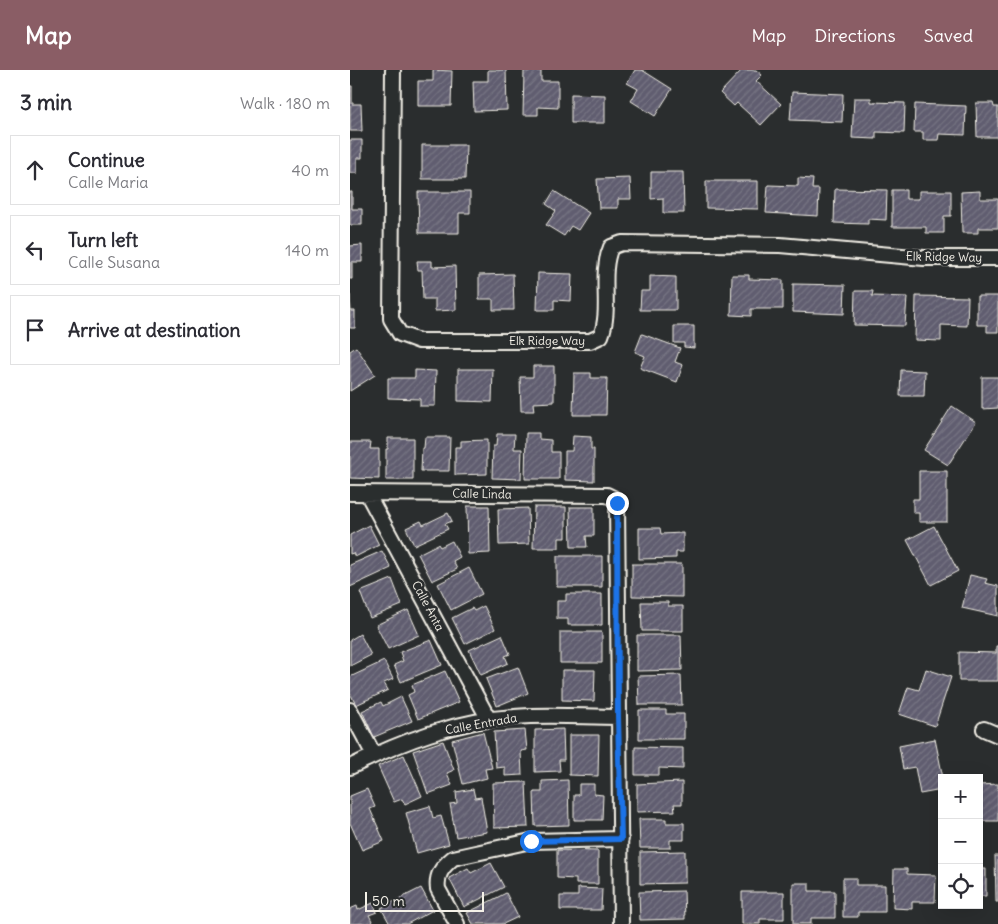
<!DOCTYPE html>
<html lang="en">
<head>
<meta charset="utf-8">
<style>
  body { margin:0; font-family:Delius,sans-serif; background:#f2f2f3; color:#2b2b33 }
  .controls { position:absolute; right:15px; bottom:15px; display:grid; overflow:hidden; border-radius:0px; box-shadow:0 5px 20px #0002 }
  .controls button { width:45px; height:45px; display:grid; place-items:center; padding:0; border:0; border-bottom:1px solid #e1e1e2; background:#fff; color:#2b2b33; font:25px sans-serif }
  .scale { position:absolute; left:15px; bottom:12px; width:119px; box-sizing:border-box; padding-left:5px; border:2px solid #f4f1e8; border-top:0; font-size:14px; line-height:18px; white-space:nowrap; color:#f4f1e8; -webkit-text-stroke:4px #2a2d2e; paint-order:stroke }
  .stop { position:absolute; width:15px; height:15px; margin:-11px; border:4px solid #1a73e8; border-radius:50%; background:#fff }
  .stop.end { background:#1a73e8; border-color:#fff; box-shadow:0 1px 5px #0008 }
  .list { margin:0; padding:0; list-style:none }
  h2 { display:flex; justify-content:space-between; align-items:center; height:65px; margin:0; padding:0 20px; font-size:21px }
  h2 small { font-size:16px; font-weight:400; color:#7c7c81 }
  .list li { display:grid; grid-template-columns:32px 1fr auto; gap:15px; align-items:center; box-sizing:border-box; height:70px; margin:0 10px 10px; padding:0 10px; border:1px solid #e1e1e2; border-radius:0px }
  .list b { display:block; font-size:19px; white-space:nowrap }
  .list p { margin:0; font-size:16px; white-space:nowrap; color:#7c7c81 }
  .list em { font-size:16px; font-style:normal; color:#7c7c81 }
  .icon { flex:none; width:28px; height:28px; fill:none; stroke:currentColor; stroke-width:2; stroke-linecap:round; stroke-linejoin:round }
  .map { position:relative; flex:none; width:648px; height:854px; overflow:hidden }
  header { display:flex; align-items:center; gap:30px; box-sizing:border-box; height:70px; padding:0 25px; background:#8a5d65; color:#fff }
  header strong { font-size:24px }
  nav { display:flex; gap:28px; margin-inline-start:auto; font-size:18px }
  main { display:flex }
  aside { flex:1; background:#fff }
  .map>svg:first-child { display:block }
</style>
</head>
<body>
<header>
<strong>Map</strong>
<nav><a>Map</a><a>Directions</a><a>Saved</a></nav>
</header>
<main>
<aside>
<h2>3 min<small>Walk · 180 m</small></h2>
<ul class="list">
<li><svg class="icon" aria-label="ahead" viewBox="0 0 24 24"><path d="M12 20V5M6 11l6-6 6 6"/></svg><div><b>Continue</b><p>Calle Maria</p></div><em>40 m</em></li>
<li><svg class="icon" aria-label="left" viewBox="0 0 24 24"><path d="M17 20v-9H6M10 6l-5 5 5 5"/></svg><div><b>Turn left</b><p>Calle Susana</p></div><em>140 m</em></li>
<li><svg class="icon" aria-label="arrive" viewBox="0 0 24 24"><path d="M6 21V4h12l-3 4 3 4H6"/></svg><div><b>Arrive at destination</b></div></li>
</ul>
</aside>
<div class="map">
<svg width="648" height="854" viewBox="0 0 648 854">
  <defs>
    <pattern id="building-hatch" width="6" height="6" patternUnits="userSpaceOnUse" patternTransform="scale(1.25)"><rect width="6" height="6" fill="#605d6f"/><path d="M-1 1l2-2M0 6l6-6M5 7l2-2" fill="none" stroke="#777584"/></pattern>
  </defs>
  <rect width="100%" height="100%" fill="#2a2d2e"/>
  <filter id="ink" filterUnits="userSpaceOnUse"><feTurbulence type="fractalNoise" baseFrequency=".02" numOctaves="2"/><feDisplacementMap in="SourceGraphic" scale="10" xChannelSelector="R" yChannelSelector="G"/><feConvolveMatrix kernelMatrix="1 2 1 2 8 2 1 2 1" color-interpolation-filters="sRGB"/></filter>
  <g filter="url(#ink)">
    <path fill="url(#building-hatch)" stroke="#f4f1e8" d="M83,0L102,1L101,36H68V11H83Z
      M138,0H156L157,40L124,41L123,11H138Z
      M285,0H292L322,19L305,46L281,31L288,19L277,13Z
      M392,0H406L412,5L406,11L431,34L411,55L387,33L384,36L370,23Z
      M174,1H191V11H208V38L188,37V45H173Z
      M0,16H2V34H11L12,61H0Z
      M442,22L493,24L492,52L440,50Z
      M221,24L255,25V53H221Z
      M504,28H521V32L555,33L554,63L526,62V69L502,68Z
      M626,33H643L644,37H648V67H627Z
      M565,34L616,36L615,65L589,64L588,70H573V62H564Z
      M0,70H12V88H7V103H0Z
      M72,75H116L115,109H72Z
      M301,102H333L334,143H313V128L301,129Z
      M280,108L281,129H268V138H249L247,109Z
      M448,108L463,109L462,119H469L468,146L416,143L418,115L448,116Z
      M356,111H408V139L356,138Z
      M485,119L537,120L536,150L518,149V154L484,153Z
      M542,120H556V129H569V121H601V146H594V163H576V157H542Z
      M204,121L239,143L228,160L221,156L214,166L196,155L206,141L196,134Z
      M630,121V129H648V158H628V163H612L611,122Z
      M0,122H2V139H12V155H0Z
      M68,122H120V143H109V163H69Z
      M12,175V192H2V209H0V176Z
      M67,191H82V197L105,196L106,240L85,241V229H73L72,200H68Z
      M188,203L222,204L221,231L204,230V240H187Z
      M163,204L164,240H143V229H129V205Z
      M382,205H399V209L433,210V239H401V246L381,245Z
      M300,206L326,207V240H290L291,221H300Z
      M443,214L495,215L494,244L443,242Z
      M505,221H523L522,226L557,227L555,256L504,255Z
      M0,225L1,241H5V258H0Z
      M566,226L618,227L617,256L591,255V271L565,270Z
      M627,226H648V262H637V255H627Z
      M324,256H344V278L334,277V273H324Z
      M292,264L330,278L325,292L333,295L327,312L290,298L295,286L285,282Z
      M6,277L25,305L0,321V281Z
      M183,296H204V332L183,333L184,341H171L170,307H183Z
      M108,299H143L142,332L108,331Z
      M65,300L86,301L85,336H70V329L38,328V308H65Z
      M551,300L575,301L574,326H550Z
      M224,303H241V308H257L256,345H223Z
      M632,307H648V338L632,339Z
      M602,336L626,352L598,395L574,380Z
      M176,363H189V369L201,370V382H209V409H175Z
      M147,364H165L164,379H172L171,409L142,408L143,376H146Z
      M223,366L241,367V379H244V411L215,410V381H222Z
      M75,367H100L99,401H71L72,378H74Z
      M38,368H63V410H36V379H38Z
      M137,370V404L105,405V377H111V371Z
      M0,372H21L20,379H29V409L0,408Z
      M569,401H597V452H569V443H563V429H569Z
      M117,436H139L140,483L118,484Z
      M184,437H216V468H209V478H183Z
      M220,437H244V466H236L237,477H221Z
      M178,438L179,474L149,475L148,439Z
      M98,443L102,451L95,454L98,459L64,475L56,458L71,451L73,455Z
      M19,455L29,475L5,487L3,483L0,484V465Z
      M584,456L608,501L581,515L557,470Z
      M289,458H310L311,464L333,463V482H326V488L289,489Z
      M102,471L110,487L103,491L107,499L82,511L68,484L88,474L90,477Z
      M32,481L41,498L0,517V495Z
      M207,486H252V517H207Z
      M282,494H332V527L282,526Z
      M119,498L132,524L101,540L88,514Z
      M620,505L637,509L635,513L648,516V546L612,538Z
      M42,509L52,535L20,548L10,522Z
      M216,524H252V555H218V549H207V531H216Z
      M291,532H318V536H333V561H292Z
      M134,536L145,559L115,574L102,548L122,538L124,541Z
      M58,540L69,565L38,579L26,555Z
      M210,562H252V593H210Z
      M10,564L21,585L0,596V570Z
      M152,565L160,584L155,586L158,593L131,605L119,580Z
      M287,565H331L332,600L287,601Z
      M81,570L92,595L51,612L44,595L53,591L50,582Z
      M646,576H648V611H609V582L646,583Z
      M34,591L43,609L34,613L38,620L6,635L0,623V607Z
      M168,597L178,623L147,636L136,609Z
      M576,599L601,607L585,656L549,644L558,617L569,620Z
      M212,600H245L244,631L212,630Z
      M95,601L109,632L68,649L58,625L64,622L62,615Z
      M331,605L332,635H289L288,606Z
      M51,627L62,651L24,667L12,641L31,632L33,636Z
      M289,640H316V644H334V669H289Z
      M213,659L214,690H209L210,701L185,702V660Z
      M175,660L177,680L171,681L172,705L155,706V697L146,698L144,662Z
      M133,662L142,698L135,699L137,708L113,714L102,670Z
      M219,665H249L248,706L219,705Z
      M585,669L593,708H592V720L570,724L565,697L553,699L549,676Z
      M93,671L104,700L97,703L102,715L78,724L63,681Z
      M285,677L333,678V699L309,698V705H285Z
      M54,685L72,726L55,734L52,729L44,732L28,696Z
      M218,710L219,755L185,756L184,722H192V711Z
      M176,712L178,757L144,758L143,713Z
      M332,712V734H324L325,741L287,742V714Z
      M229,714H244V724L253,725L252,750H224V725H229Z
      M648,714V751H629V715Z
      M17,719L25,737L20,739L34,771L12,780L0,753V726Z
      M123,719L125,728L131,727L137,762L106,767L100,734L107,733L106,722Z
      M80,736L83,748L91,746L99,774L67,783L56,743Z
      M289,749H316V753H334V770H320V778H290Z
      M207,780L248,781V814H226V809L207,808Z
      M335,781V813L290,814V782Z
      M645,786H648V832H646Z
      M141,793L154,817L114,837L99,808L118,798L121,803Z
      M544,799H557V804L586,805L585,832H562V839L543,838Z
      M629,799H636V826H629Z
      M493,808H506V815H535V842H508V847H493Z
      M443,813H459V821H485V848H461V854H443Z
      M71,818L83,840L57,854H40L31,838Z
      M228,818L252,819L251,840H210V826H228Z
      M334,821L335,849L290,850L289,822Z
      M392,822H434V849H410V854H392Z
      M156,823L168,847L153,854H123L117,843Z
      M23,833L27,842L19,845L23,853L0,854V839L7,836L8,840Z"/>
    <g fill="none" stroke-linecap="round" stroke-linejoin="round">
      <defs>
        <path id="minor" d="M43,0L41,249L50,264L69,271H240L251,266C262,238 249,205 261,177L272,173L430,175L574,188H648
          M0,423L257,425L263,428L267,433L271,854
          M17,423L139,650
          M0,640L24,685
          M634,659L648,665
          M0,697C51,672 107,650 164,647C199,644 234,647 268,647
          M107,854L88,819C86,805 92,797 103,788L181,771L271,769"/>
      </defs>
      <use href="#minor" stroke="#f4f1e8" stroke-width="18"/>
      <use href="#minor" stroke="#2a2d2e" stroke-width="14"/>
    </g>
  </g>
  <g fill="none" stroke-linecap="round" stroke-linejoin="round" filter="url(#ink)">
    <path stroke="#1a73e8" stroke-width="6" d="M181,771L271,769L268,647L267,433"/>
  </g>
  <g text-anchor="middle" stroke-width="5" stroke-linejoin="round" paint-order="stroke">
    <g font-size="12" fill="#f4f1e8" stroke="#2a2d2e">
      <text transform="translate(594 187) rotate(1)" y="4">Elk Ridge Way</text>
      <text x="197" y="275">Elk Ridge Way</text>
      <text transform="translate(132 424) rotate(1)" y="4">Calle Linda</text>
      <text transform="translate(78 536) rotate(62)" y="4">Calle Anta</text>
      <text transform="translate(131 654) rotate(-10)" y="4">Calle Entrada</text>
    </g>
  </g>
</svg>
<div class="controls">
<button>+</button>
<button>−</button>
<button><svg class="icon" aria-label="locate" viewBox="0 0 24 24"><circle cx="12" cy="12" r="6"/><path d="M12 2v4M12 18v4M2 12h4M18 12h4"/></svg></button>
</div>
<div class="scale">50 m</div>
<div class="stop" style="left:181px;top:771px"></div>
<div class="stop end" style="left:267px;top:433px"></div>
</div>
</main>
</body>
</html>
